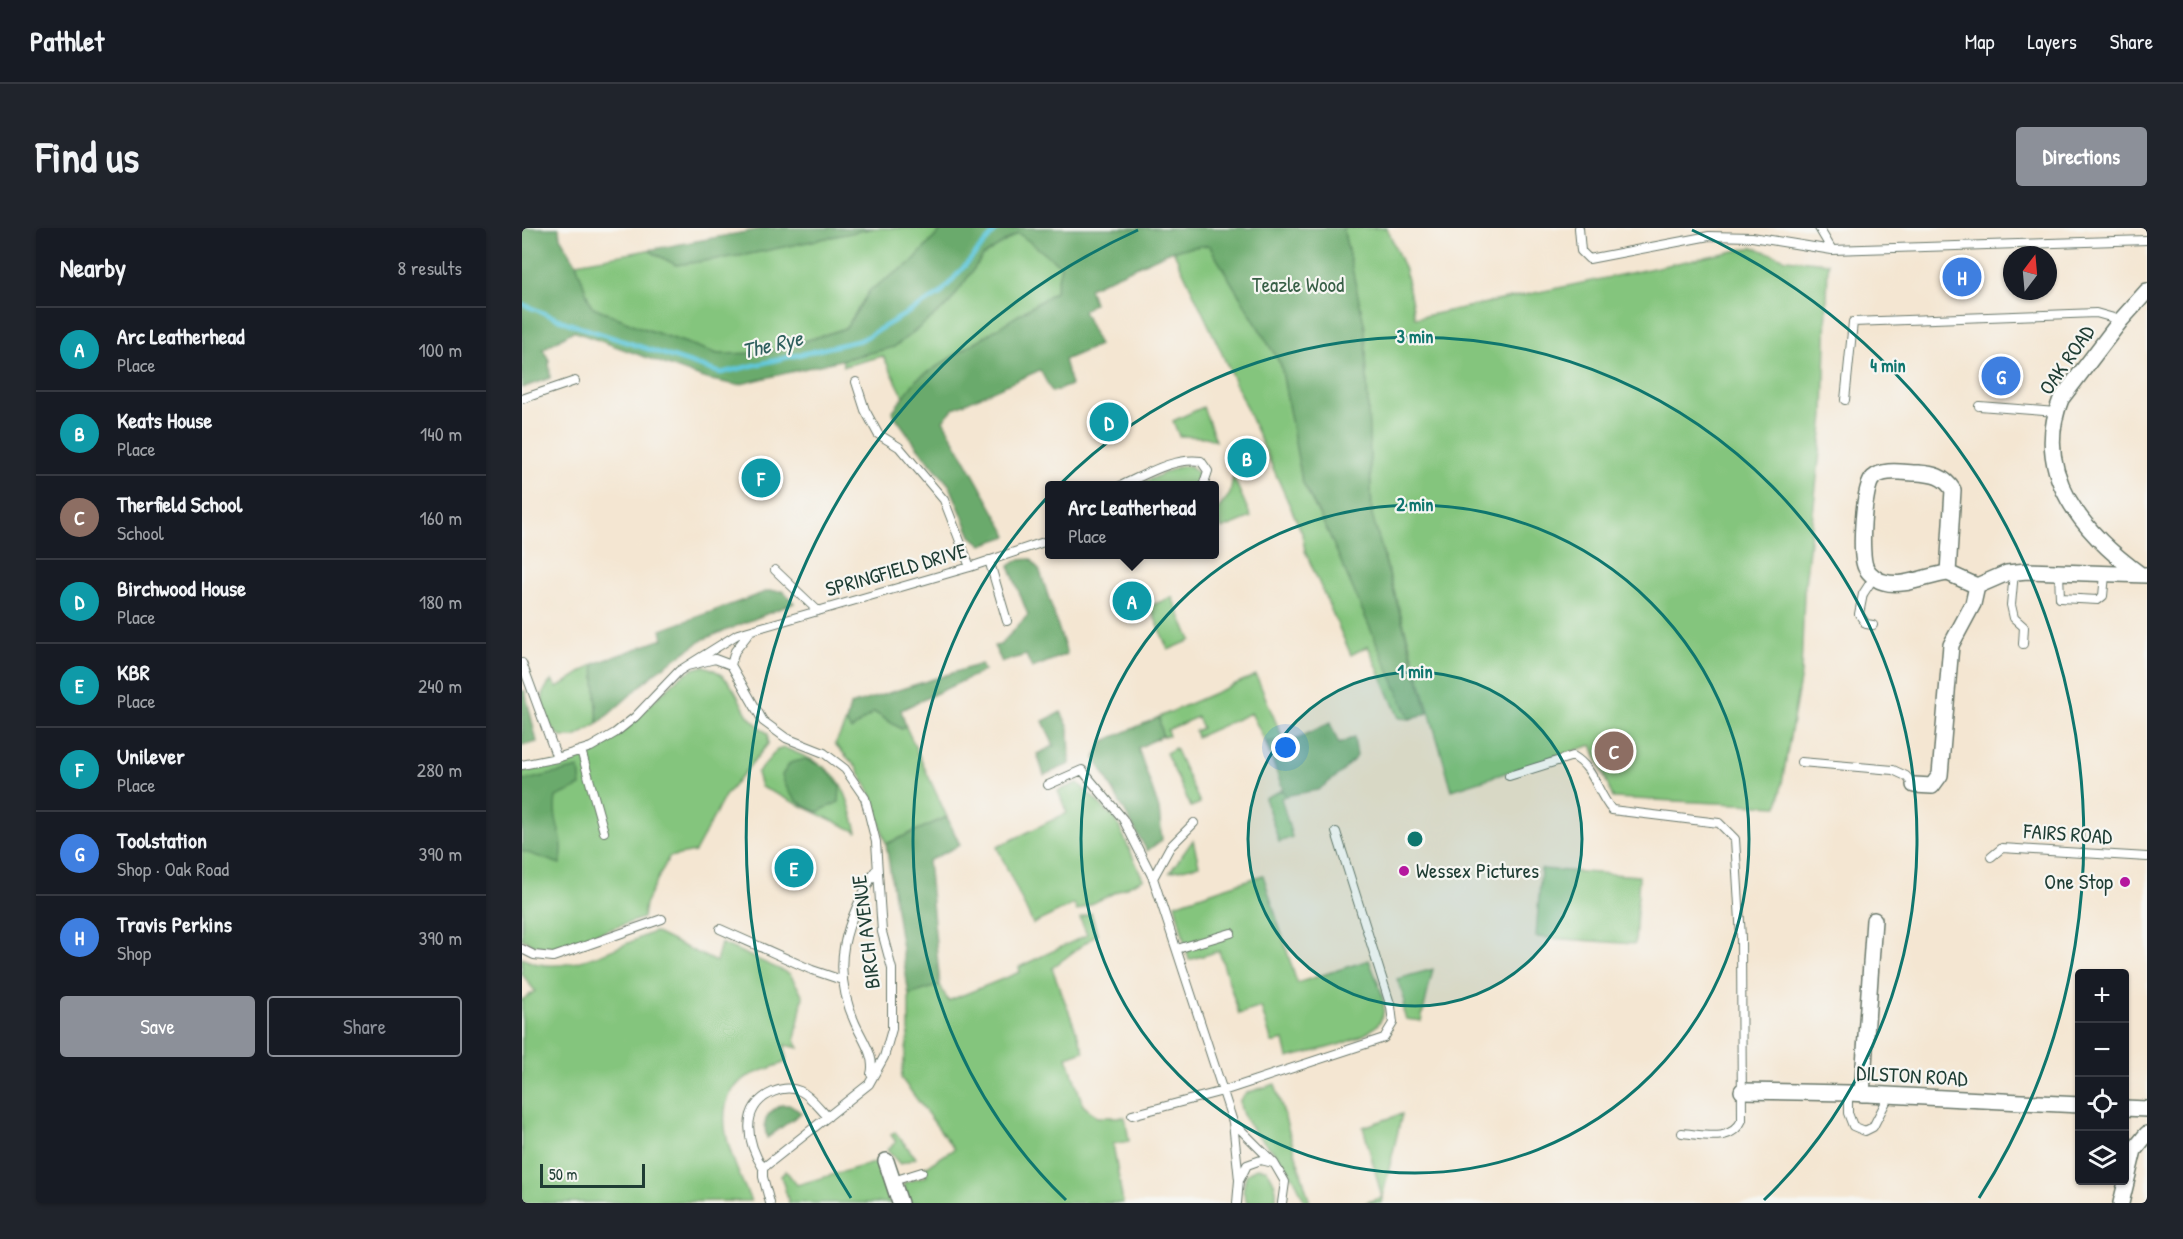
<!DOCTYPE html>
<html lang="en">
<head>
<meta charset="utf-8">
<style>
  body { margin:0; font-family:"Patrick Hand",sans-serif; background:#20242c; color:#f1f3f6 }
  .controls { position:absolute; right:18px; bottom:18px; display:grid; overflow:hidden; border-radius:6px; box-shadow:0 2px 4px #0004 }
  .controls button { width:54px; height:54px; display:grid; place-items:center; padding:0; border:0; border-bottom:2px solid #363941; background:#171b24; color:#f1f3f6; font:30px sans-serif }
  .compass { position:absolute; left:1481px; top:18px; width:54px; height:54px; border-radius:50%; background:#171b24; box-shadow:0 2px 4px #0004; rotate:16deg }
  .scale { position:absolute; left:18px; bottom:15px; width:105px; box-sizing:border-box; padding-left:6px; border:3px solid #1f3d34; border-top:0; font-size:16px; line-height:21px; white-space:nowrap; color:#1f3d34; -webkit-text-stroke:4px #f6f6f2; paint-order:stroke }
  .you { position:absolute; left:764px; top:520px; width:21px; height:21px; margin:-15px; border:4px solid #fff; border-radius:50%; background:#1a73e8; box-shadow:0 0 0 9px #1a73e833 }
  .badge { display:grid; place-items:center; width:39px; height:39px; border-radius:50%; background:#8c9099; color:#fff; font-size:20px; font-weight:700 }
  .pin { position:absolute; translate:-50% -50%; border:3px solid #fff; box-shadow:0 2px 6px #0006 }
  .popup { position:absolute; left:523px; top:253px; width:174px; height:78px; box-sizing:border-box; display:grid; place-content:center; border-radius:6px; background:#171b24; filter:drop-shadow(0 2px 4px #0005); font-size:20px; white-space:nowrap; color:#9ea1a6 }
  .popup b { font-size:22px; color:#f1f3f6 }
  .popup::after { content:''; position:absolute; left:50%; top:100%; margin-left:-12px; border:12px solid transparent; border-top-color:#171b24 }
  .list { margin:0; padding:0; list-style:none }
  h2 { display:flex; justify-content:space-between; align-items:center; height:78px; margin:0; padding:0 24px; font-size:26px }
  h2 small { font-size:20px; font-weight:400; color:#9ea1a6 }
  .list li { display:grid; grid-template-columns:39px 1fr auto; gap:18px; align-items:center; box-sizing:border-box; height:84px; padding:0 24px; border-top:2px solid #363941 }
  .list b { display:block; font-size:22px; white-space:nowrap }
  .list p { margin:0; font-size:20px; white-space:nowrap; color:#9ea1a6 }
  .list em { font-size:20px; font-style:normal; color:#9ea1a6 }
  .actions { display:flex; gap:12px; padding:18px 24px }
  .actions a { flex:1; padding:14px 0; border:2px solid #8c9099; border-radius:6px; text-align:center; font-size:21px; color:#8c9099 }
  .actions .main { background:#8c9099; color:#fff }
  .icon { flex:none; width:33px; height:33px; fill:none; stroke:currentColor; stroke-width:2; stroke-linecap:round; stroke-linejoin:round }
  .map { position:relative; flex:none; width:1625px; height:975px; overflow:hidden; border-radius:6px }
  header { display:flex; align-items:center; gap:36px; box-sizing:border-box; height:84px; padding:0 30px; background:#171b24; border-bottom:2px solid #363941 }
  header strong { font-size:28px }
  nav { display:flex; gap:33px; margin-inline-start:auto; font-size:21px }
  .intro { display:flex; align-items:center; justify-content:space-between; box-sizing:border-box; height:144px; padding:0 36px }
  h1 { margin:0; font-size:42px }
  .button { padding:15px 27px; border-radius:6px; background:#8c9099; color:#fff; font-size:21px; font-weight:700 }
  main { display:flex; gap:36px; padding:0 36px }
  aside { flex:1; background:#171b24; border-radius:6px; box-shadow:0 2px 4px #0004 }
  .map>svg:first-child { display:block }
</style>
</head>
<body>
<header>
<strong>Pathlet</strong>
<nav><a>Map</a><a>Layers</a><a>Share</a></nav>
</header>
<div class="intro"><h1>Find us</h1><a class="button">Directions</a></div>
<main>
<aside>
<h2>Nearby<small>8 results</small></h2>
<ul class="list">
<li><span class="badge" style="background:#0f9aa8">A</span><div><b>Arc Leatherhead</b><p>Place</p></div><em>100 m</em></li>
<li><span class="badge" style="background:#0f9aa8">B</span><div><b>Keats House</b><p>Place</p></div><em>140 m</em></li>
<li><span class="badge" style="background:#8d6e63">C</span><div><b>Therfield School</b><p>School</p></div><em>160 m</em></li>
<li><span class="badge" style="background:#0f9aa8">D</span><div><b>Birchwood House</b><p>Place</p></div><em>180 m</em></li>
<li><span class="badge" style="background:#0f9aa8">E</span><div><b>KBR</b><p>Place</p></div><em>240 m</em></li>
<li><span class="badge" style="background:#0f9aa8">F</span><div><b>Unilever</b><p>Place</p></div><em>280 m</em></li>
<li><span class="badge" style="background:#3f7fe0">G</span><div><b>Toolstation</b><p>Shop · Oak Road</p></div><em>390 m</em></li>
<li><span class="badge" style="background:#3f7fe0">H</span><div><b>Travis Perkins</b><p>Shop</p></div><em>390 m</em></li>
</ul>
<div class="actions"><a class="main">Save</a><a>Share</a></div>
</aside>
<div class="map">
<svg width="1625" height="975" viewBox="0 0 1625 975">
  <rect width="100%" height="100%" fill="#f6f6f2"/>
  <filter id="ink" filterUnits="userSpaceOnUse"><feTurbulence type="fractalNoise" baseFrequency=".0167" numOctaves="2"/><feDisplacementMap in="SourceGraphic" scale="12" xChannelSelector="R" yChannelSelector="G"/><feConvolveMatrix kernelMatrix="1 2 1 2 8 2 1 2 1" color-interpolation-filters="sRGB"/></filter>
  <filter id="wash" filterUnits="userSpaceOnUse"><feTurbulence type="fractalNoise" baseFrequency=".008" numOctaves="4" result="noise"/><feDisplacementMap in="SourceGraphic" scale="24" xChannelSelector="R" yChannelSelector="G"/><feGaussianBlur stdDeviation="1.35" result="paint"/><feColorMatrix in="noise" values="0 0 0 0 0 0 0 0 0 0 0 0 0 0 0 0 0 1.4 0 .05"/><feComposite in="paint" operator="in"/></filter>
  <g filter="url(#wash)">
    <rect width="100%" height="100%" fill="#f4e6d2"/>
    <path fill="#84c57d" stroke="#528158" stroke-width="1.5" d="M352,0H421L390,34L348,62L324,100L245,125L196,126L115,98L69,78L54,35L126,22L154,37L223,27Z
      M821,0H865L883,42L893,90L1231,19L1264,31L1306,35L1302,188L1282,365L1279,446L1256,578L1091,570L1070,517L930,562L850,287L843,100Z
      M496,4L539,38L533,64L395,151L382,169L361,128L322,138L320,132L372,119L426,77L461,28Z
      M687,17L759,137L780,253L807,306L888,491L877,490L846,418L829,427L783,323L780,305L697,119L651,22Z
      M681,179L694,213L684,209L657,208L651,193Z
      M658,238H669L676,246L675,257H616Z
      M711,248L729,289L700,301L693,285L708,266Z
      M650,369L669,412L646,422L628,378Z
      M72,436L76,496L53,509H39C22,494 12,469 30,452L35,460Z
      M182,438C209,446 213,465 225,486C230,494 240,500 246,506V516L203,568L173,624L147,629L123,676L121,690L33,720L14,718L0,711V543L55,530L84,516L159,448L171,441Z
      M734,447L761,511L744,515L729,485L675,509L673,503L680,500L675,489L645,502L647,508H640L637,489Z
      M352,484L379,501L384,499L425,589L364,616L350,569L335,540L313,516L324,494L329,501Z
      M263,520C317,542 320,548 335,604L239,559L235,545L255,522Z
      M653,520L678,575L669,579L644,525Z
      M556,555L594,592L621,651L555,683L552,676L511,696L475,619L545,585L536,563Z
      M760,562L763,568L759,570L770,609L757,614L743,570Z
      M671,612L677,637L648,644Z
      M1019,641L1117,648L1113,716L1014,709Z
      M741,647L775,755L847,732C852,747 865,770 861,786C856,813 790,823 766,830L762,812L750,815L739,779L717,786L697,723L667,732L653,676Z
      M569,685L575,706L530,740L562,823L545,829L561,877L575,889H603L607,913L591,916L601,975H387L381,955L405,948L402,940L432,921L379,850L387,804V767L418,757L426,773L498,744L497,739L565,707L558,690Z
      M132,704L194,734L199,715L268,746L281,768L273,812L277,820L263,817L264,834C252,839 237,843 225,849C180,876 214,939 229,973L0,975V772L13,763L0,746V730C40,752 93,719 132,704Z
      M911,741L899,793L884,791L881,783L882,770L875,751Z
      M753,856L788,975H783C777,960 771,946 760,933C746,915 717,896 718,872L724,865Z
      M880,886L859,975H843L860,969L841,899Z
      M373,904L394,930L378,936L365,922L374,914L369,907Z
      M355,934L368,975H267L259,948L264,943L275,957Z
      M734,940L744,941C752,951 757,962 753,975H725L721,963L724,947Z"/>
    <path fill="#6baa6c" stroke="#457450" stroke-width="1.5" d="M0,0H37L38,9L54,35L69,78L115,98L196,126L245,125L324,100L348,62L390,34L421,0H821L843,100L850,287L906,485L888,491L807,306L780,253L759,137L687,17L651,22L567,60L572,75L561,83L577,117L542,132L549,157L530,164L518,142L432,180L421,192L486,308L460,317L449,308L428,258L396,220L370,184L395,151L533,64L539,38L496,5L461,28L426,77L372,119L215,157L184,151L51,103L21,121L27,132L28,150L0,160Z
      M245,0H352L223,27L154,37L126,22Z
      M509,331L518,343L545,426L510,440L504,427L480,434L472,418L478,417L506,387L487,338L496,332Z
      M246,363H261L272,375L182,411L134,444L76,496L72,436L141,411L139,402Z
      M459,436L462,443L379,482L384,499L379,501L352,484L329,502L324,494L328,477Z
      M0,463H3L15,514L0,518Z
      M539,484L547,500L548,536L522,547L515,526L532,518L521,493Z
      M637,489L640,508L616,520L637,581L640,612L625,623L573,530L582,513Z
      M808,495L817,516L832,509L835,528L819,545L796,562L763,568L744,515L761,511L765,515Z
      M284,531L302,539L318,558L317,574L295,584C277,576 265,568 260,547L268,535Z
      M57,540L59,558L34,569C29,598 46,609 38,636L0,623V553Z
      M425,589L438,617L406,633L418,757L387,767L364,616Z
      M259,877H269L279,885L245,910C240,892 244,885 259,877Z"/>
    <g fill="none" stroke-linecap="round" stroke-linejoin="round">
      <path stroke="#60c8dc" stroke-width="4.5" d="M0,76L46,95L199,145L339,112L418,66L476,0"/>
    </g>
  </g>
  <g filter="url(#ink)">
    <g fill="none" stroke-linecap="round" stroke-linejoin="round">
      <defs>
        <path id="service" d="M1057,0L1059,23L1067,31L1187,8L1230,9L1310,22L1625,12
          M1297,0L1310,22
          M334,154L343,182L356,206L377,219L422,272L448,339
          M0,171L53,153
          M1323,172L1331,94L1574,85L1599,92
          M1457,178L1534,184
          M598,258C623,247 651,229 679,233L686,243L681,258
          M467,332L485,393
          M253,342L296,383
          M1492,344L1489,377L1492,390L1502,399L1501,416
          M1537,345L1538,370L1576,372L1581,368L1583,347
          M1351,397L1344,396L1337,386L1341,366L1352,349
          M0,435L35,530
          M209,437L213,423L228,404
          M165,438L193,431L209,437L241,493L264,510L302,525L323,541L343,570L354,614L360,704L370,741V801L362,829L347,856L241,940V949L248,975
          M59,522L82,604
          M1279,534L1371,542L1384,548L1392,557
          M0,537L35,530L69,519L93,505L113,489L157,443L216,406L448,339L528,312
          M987,548L1051,528C1073,541 1074,563 1090,582L1197,595L1213,611L1219,710L1220,892C1209,915 1182,907 1160,905
          M526,557L560,542L601,591L631,650L711,894L717,952L715,975
          M1469,629L1480,620L1625,629
          M631,650L648,619L672,595
          M198,701L290,742L320,752
          M0,721L12,727L31,729L140,691
          M655,721L709,705
          M349,846C354,829 340,811 333,795C307,736 324,696 353,643
          M1326,865V885L1331,898L1343,903L1351,899L1367,868
          M610,887L701,863L862,810L871,795L869,779L814,604
          M711,894L752,935L763,954L760,975
          M241,940C225,915 217,879 251,864C260,860 269,859 278,863C289,868 298,881 306,889
          M718,951L725,937L739,932L751,935
          M371,953L400,944"/>
        <path id="minor" d="M1426,345C1406,347 1381,360 1362,354C1356,353 1347,346 1344,340C1337,328 1341,259 1351,250C1362,240 1382,245 1396,245C1411,246 1422,248 1431,262L1426,345L1455,358
          M1619,347C1562,306 1509,245 1539,171L1599,92L1625,63
          M1392,557L1410,558L1418,547L1429,417L1451,376L1455,358L1485,345L1505,343L1625,347
          M1220,863L1326,865L1558,877
          M1340,866L1352,692
          M1602,880L1625,881
          M364,933L378,975
          M1599,975L1612,922L1625,906"/>
      </defs>
      <use href="#service" stroke="#6a786b" stroke-width="10"/>
      <use href="#minor" stroke="#6a786b" stroke-width="18"/>
      <use href="#service" stroke="#fff" stroke-width="8"/>
      <use href="#minor" stroke="#fff" stroke-width="15"/>
    </g>
  </g>
  <circle cx="893" cy="611" r="167" fill="#0f766e" fill-opacity=".12"/>
  <g fill="none" stroke="#0f766e" stroke-width="3">
    <circle cx="893" cy="611" r="167"/>
    <circle cx="893" cy="611" r="334"/>
    <path d="M544 972A502 502 0 1 1 1242 972"/>
    <path d="M329 970A669 669 0 0 1 616 2M1170 2A669 669 0 0 1 1457 970"/>
  </g>
  <g fill="#b5179e" stroke="#f6f6f2" stroke-width="2">
    <circle cx="882" cy="643" r="6"/>
    <circle cx="1603" cy="654" r="6"/>
  </g>
  <g text-anchor="middle" stroke-width="4.5" stroke-linejoin="round" paint-order="stroke">
    <g font-size="21" fill="#385f46" stroke="#f6f6f2">
      <text x="776" y="64">Teazle Wood</text>
    </g>
    <g font-size="21" fill="#1f3d34" stroke="#f6f6f2">
      <text transform="translate(1545 132) rotate(-55)" y="7">OAK ROAD</text>
      <text transform="translate(374 342) rotate(-16)" y="7">SPRINGFIELD DRIVE</text>
      <text transform="translate(1546 606) rotate(4)" y="7">FAIRS ROAD</text>
      <text transform="translate(344 704) rotate(-97)" y="7">BIRCH AVENUE</text>
      <text transform="translate(1390 848) rotate(3)" y="7">DILSTON ROAD</text>
    </g>
    <g font-size="21" fill="#1f3d34" stroke="#f6f6f2" text-anchor="start">
      <text x="894" y="650">Wessex Pictures</text>
      <text x="1591" y="661" text-anchor="end">One Stop</text>
    </g>
    <g font-size="22" font-style="italic" fill="#2f605e" stroke="#f6f6f2">
      <text transform="translate(250 116) rotate(-13)" y="8">The Rye</text>
    </g>
  </g>
  <circle cx="893" cy="611" r="9" fill="#0f766e" stroke="#f6f6f2" stroke-width="3"/>
  <g font-size="18" text-anchor="middle" font-weight="bold" fill="#0f766e" stroke="#f6f6f2" stroke-width="4.5" stroke-linejoin="round" paint-order="stroke">
    <text x="893" y="115">3 min</text>
    <text x="1366" y="144">4 min</text>
    <text x="893" y="283">2 min</text>
    <text x="893" y="450">1 min</text>
  </g>
</svg>
<div class="controls">
<button>+</button>
<button>−</button>
<button><svg class="icon" aria-label="locate" viewBox="0 0 24 24"><circle cx="12" cy="12" r="6"/><path d="M12 2v4M12 18v4M2 12h4M18 12h4"/></svg></button>
<button><svg class="icon" aria-label="layers" viewBox="0 0 24 24"><path d="M12 4l9 5-9 5-9-5zM3 14l9 5 9-5"/></svg></button>
</div>
<svg class="compass" viewBox="-18 -18 36 36"><path d="M0-13l5 13h-10z" fill="#e53935"/><path d="M0 13l5-13h-10z" fill="#9ea1a6"/></svg>
<div class="scale">50 m</div>
<div class="you"></div>
<div class="pin badge" style="left:610px;top:373px;background:#0f9aa8">A</div>
<div class="popup"><b>Arc Leatherhead</b>Place</div>
<div class="pin badge" style="left:725px;top:230px;background:#0f9aa8">B</div>
<div class="pin badge" style="left:1092px;top:523px;background:#8d6e63">C</div>
<div class="pin badge" style="left:587px;top:194px;background:#0f9aa8">D</div>
<div class="pin badge" style="left:272px;top:640px;background:#0f9aa8">E</div>
<div class="pin badge" style="left:239px;top:250px;background:#0f9aa8">F</div>
<div class="pin badge" style="left:1479px;top:148px;background:#3f7fe0">G</div>
<div class="pin badge" style="left:1440px;top:49px;background:#3f7fe0">H</div>
</div>
</main>
</body>
</html>
